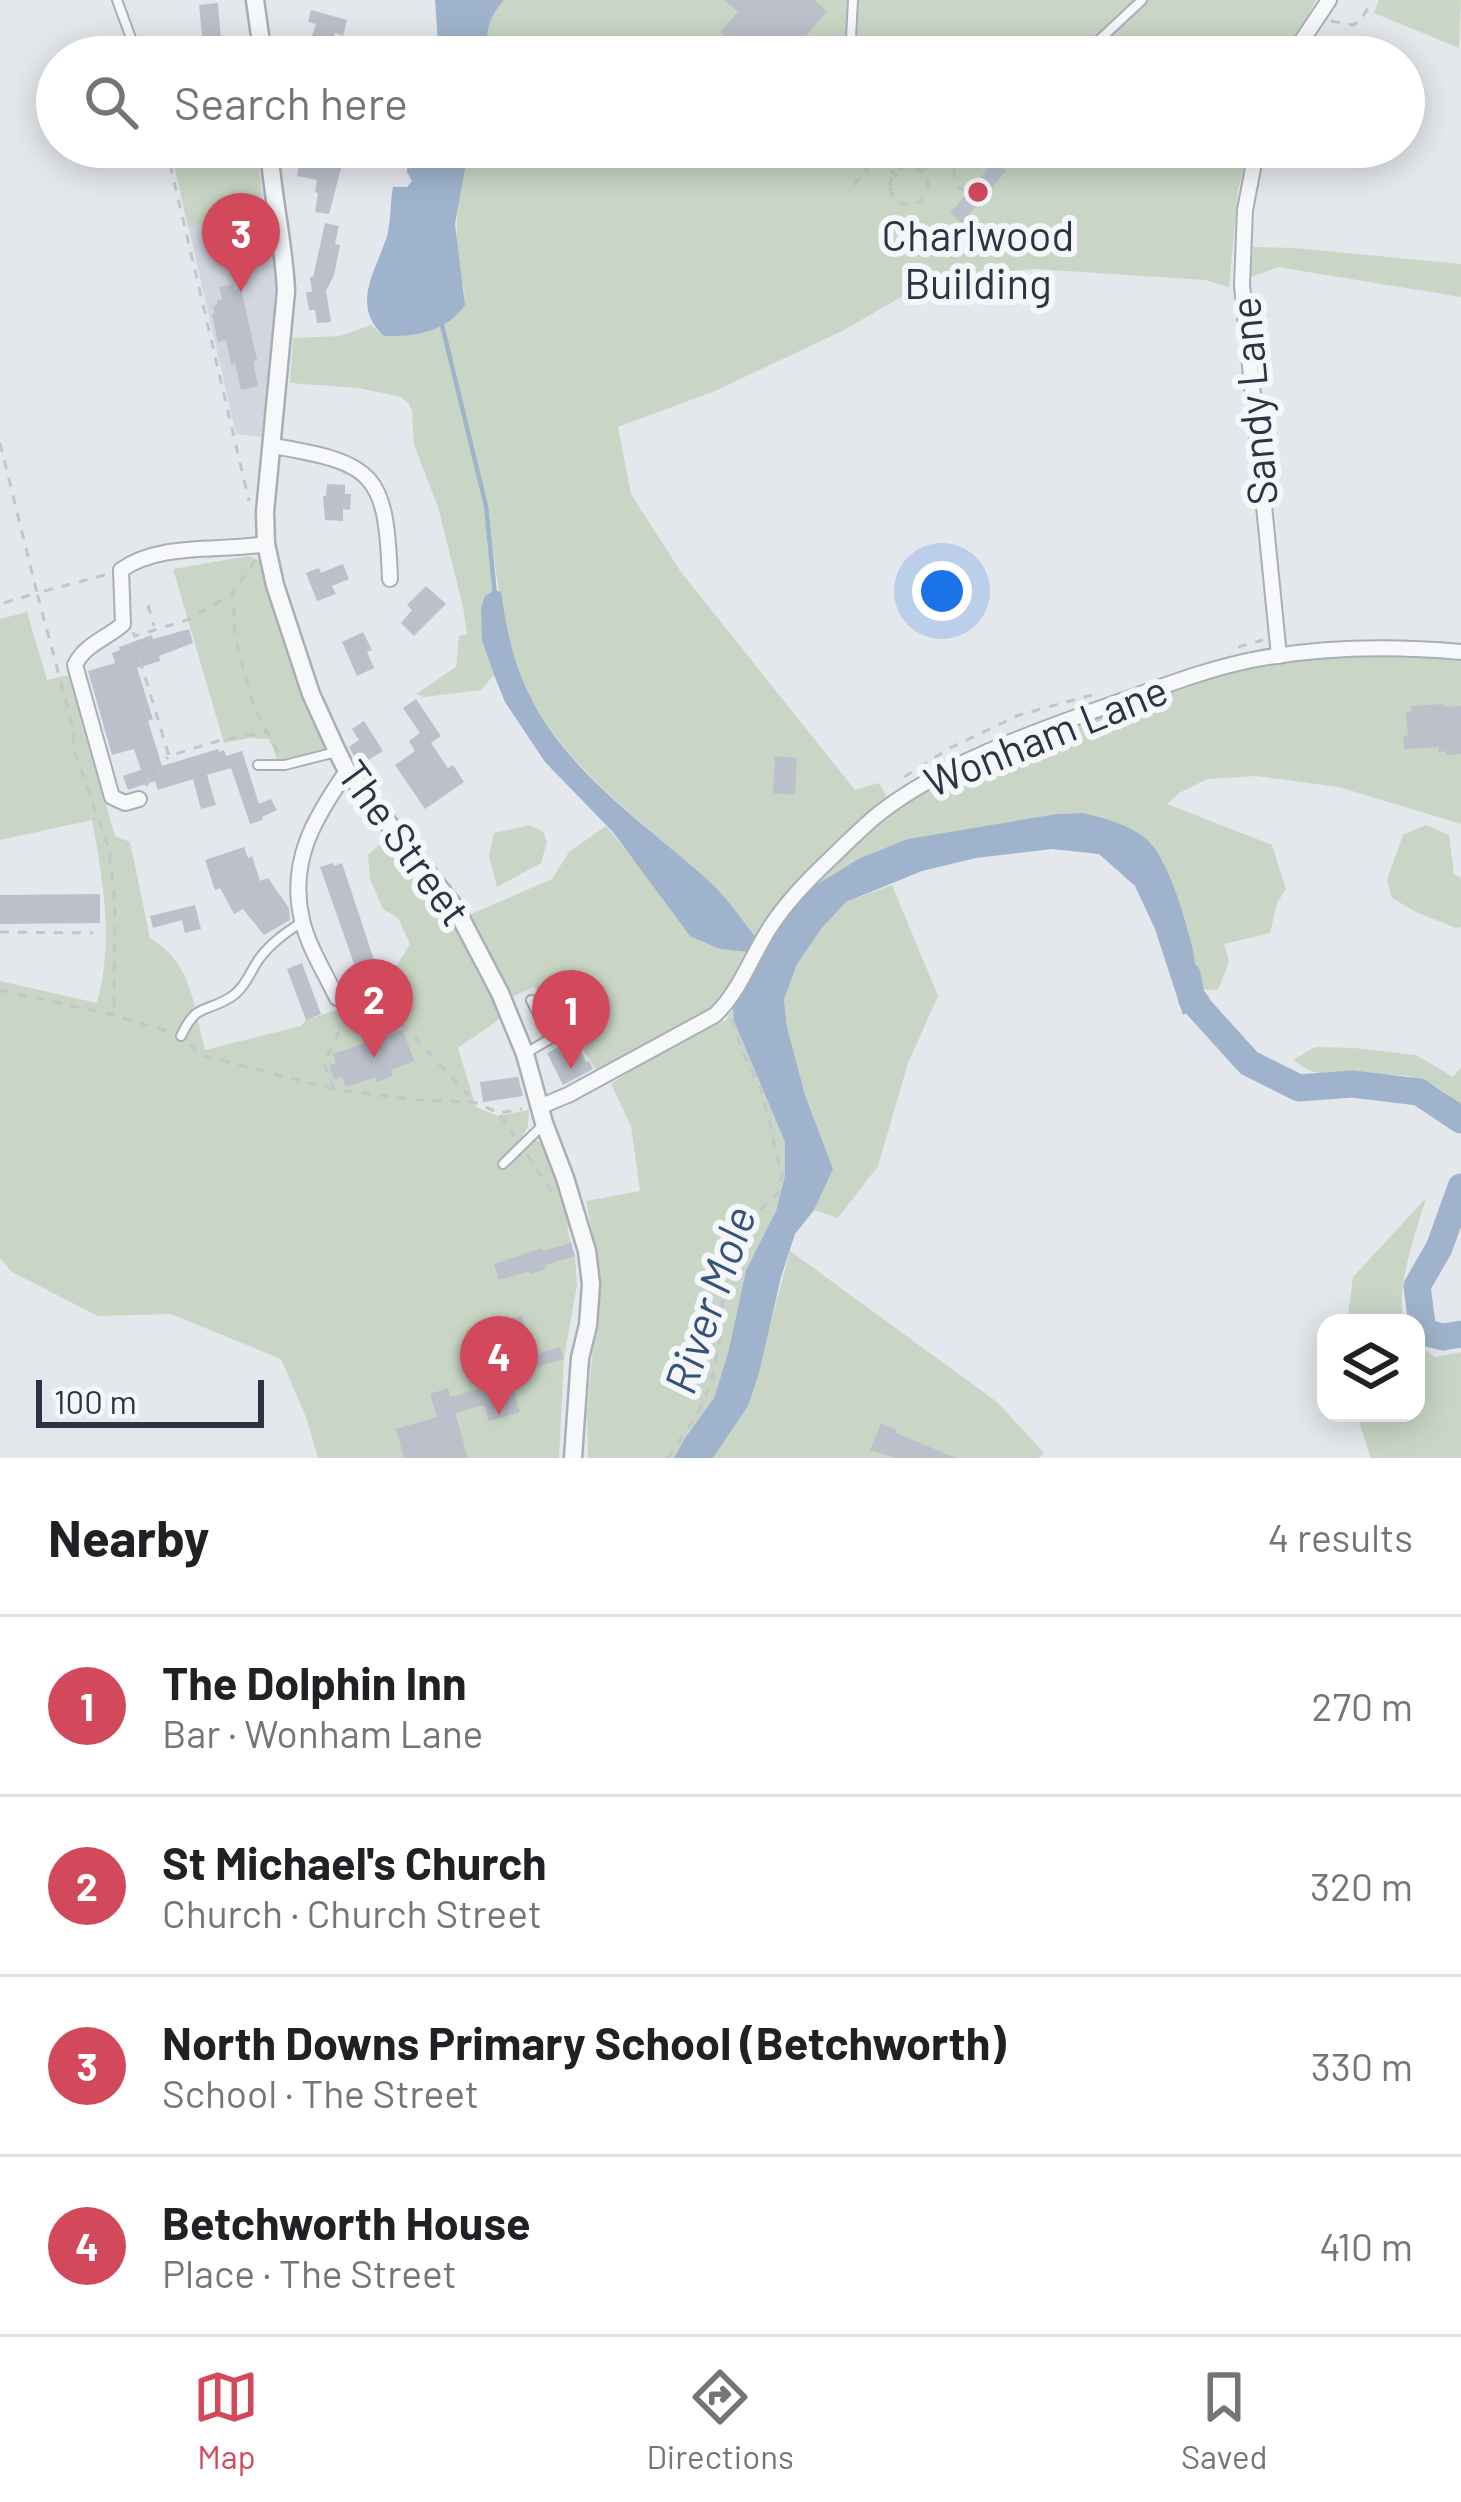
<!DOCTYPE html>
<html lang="en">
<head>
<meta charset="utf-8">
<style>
  body { margin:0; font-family:Barlow,sans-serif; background:#f2f2f2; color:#202124 }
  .controls { position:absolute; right:36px; bottom:36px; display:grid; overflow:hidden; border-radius:24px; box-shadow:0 6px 30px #0003 }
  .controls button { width:108px; height:108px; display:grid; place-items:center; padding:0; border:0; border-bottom:3px solid #e0e0e0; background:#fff; color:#202124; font:60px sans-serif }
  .scale { position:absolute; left:36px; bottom:30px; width:228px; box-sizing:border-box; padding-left:12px; border:6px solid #2b3445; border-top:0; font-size:33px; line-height:42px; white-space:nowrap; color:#2b3445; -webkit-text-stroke:9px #f4f6f9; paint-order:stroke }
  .you { position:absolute; left:942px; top:591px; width:42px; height:42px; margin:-30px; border:9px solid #fff; border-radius:50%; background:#1a73e8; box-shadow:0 0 0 18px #1a73e833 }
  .badge { display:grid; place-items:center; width:78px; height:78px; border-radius:50%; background:#d1495b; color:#fff; font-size:39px; font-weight:700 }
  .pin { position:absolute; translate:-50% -99px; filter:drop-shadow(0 3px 6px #0008) }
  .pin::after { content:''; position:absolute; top:63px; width:42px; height:36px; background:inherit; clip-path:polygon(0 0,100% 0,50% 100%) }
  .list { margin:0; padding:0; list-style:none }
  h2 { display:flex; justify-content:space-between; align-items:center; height:156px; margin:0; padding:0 48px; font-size:51px }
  h2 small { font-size:39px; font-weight:400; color:#757577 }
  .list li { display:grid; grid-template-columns:78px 1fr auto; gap:36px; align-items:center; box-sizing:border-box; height:180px; padding:0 48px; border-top:3px solid #e0e0e0 }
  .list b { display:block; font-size:45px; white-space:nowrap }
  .list p { margin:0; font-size:39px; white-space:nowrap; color:#757577 }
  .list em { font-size:39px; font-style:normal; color:#757577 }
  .icon { flex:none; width:66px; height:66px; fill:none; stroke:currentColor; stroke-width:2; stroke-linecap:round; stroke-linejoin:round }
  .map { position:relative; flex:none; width:1461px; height:1458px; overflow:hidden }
  .search { position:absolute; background:#fff; box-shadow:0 6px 30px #0003; left:36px; right:36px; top:36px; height:132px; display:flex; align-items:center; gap:30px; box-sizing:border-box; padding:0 42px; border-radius:66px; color:#757577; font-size:45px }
  .sheet { height:876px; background:#fff }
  nav { display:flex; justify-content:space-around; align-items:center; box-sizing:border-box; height:168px; border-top:3px solid #e0e0e0; background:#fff; font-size:33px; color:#757577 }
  nav a { display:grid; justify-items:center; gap:6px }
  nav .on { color:#d1495b }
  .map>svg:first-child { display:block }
</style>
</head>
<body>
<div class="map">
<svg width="1461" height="1458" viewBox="0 0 1461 1458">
  <rect width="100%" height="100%" fill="#e4e7ec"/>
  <path fill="#d2d6de" d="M170,147H258L263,209L273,248L279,302L264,437L236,434Z"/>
  <path fill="#c9d6c5" d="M504,0H1316L1286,57H471L459,54L452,42L453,31L461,26L482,21Z
    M1379,0H1461L1459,48L1374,13Z
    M170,147H258L260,193C235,223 225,221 188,227Z
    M469,147H1249L1238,190L1229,287L1205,280L1035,269L970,274L917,288L842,331L715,391L618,427L631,494L681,572L855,790L879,783L887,798L757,939C742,920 727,899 709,882C645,823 571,774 529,695C503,646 499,586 490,532L495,590L485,597C477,624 485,649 494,675L481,690L424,697L416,694L456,667L459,636L467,634L463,607L438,507L414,445L412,410L408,403L401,397L359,388L290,383L293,338L340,336L371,325L384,336L465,294C452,245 455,196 469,147Z
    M1253,247L1295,248L1461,264V297L1278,267L1251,277Z
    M249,556L262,562L289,654L329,750L278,761L269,739L250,738L224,743L173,569Z
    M27,612L47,680L69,675L115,836L130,842L150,938C194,965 192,1004 205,1050L301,1026L306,1020L392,992L390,976L410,944L398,918L383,909L370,879L368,855L386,839L393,840L456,925L482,972L501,1018L458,1048L476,1107L498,1116L529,1110L528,1126L518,1145L522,1150L536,1140L541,1143L573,1224L567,1228L575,1256L577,1285L564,1359L559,1458H318L306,1417L281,1359L171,1314L98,1316L12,1272L0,1258V981L97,1003C114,942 103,880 92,820L0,840V619Z
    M1352,655L1461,658V824L1339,787L1256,776L1207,779L1179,793L1167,804L1272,845L1286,889L1277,903L1270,933L1224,944L1229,962L1218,990L1200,989L1191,944L1163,861L1144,837L1083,813L1056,814L994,825L858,859L816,885L891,810L993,755L1202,678L1244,666L1298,658Z
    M530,825L543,832L547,842L541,863L497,887L489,856L494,833Z
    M1426,825L1449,835L1454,874L1461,878V927L1456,928L1416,912L1392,898L1387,880L1403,835Z
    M606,826L648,877L751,952L718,1005L598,1073L562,1016L534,987L510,998L469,915L552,879L569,852Z
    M892,885L938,996L908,1063L878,1166L838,1218L814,1210L833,1169L805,1095L787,1027L784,1000L797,964L822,928L846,902Z
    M733,1008L734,1021L785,1142V1175L776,1211L746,1270L728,1353L714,1398L685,1438L674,1458H588L587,1413L600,1272L586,1201L640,1191L631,1126L611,1084L645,1061L726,1020Z
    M1315,1047L1354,1048L1416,1055L1453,1077L1461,1068V1108C1416,1055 1374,1084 1318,1073C1310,1072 1301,1065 1293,1060Z
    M1426,1198C1417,1229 1393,1294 1405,1323H1347L1353,1277Z
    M790,1251L997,1402L1044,1453L1038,1458H713L748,1406Z
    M1416,1343L1435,1357L1461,1352V1458H1371L1356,1413H1416Z"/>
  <path fill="#9fb4cc" d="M435,0H504C488,18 484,34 489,57H439Z
    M409,147H469L455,224L465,305C446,332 415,337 384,336C350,305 376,271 387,236C391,221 390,203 393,187H407L412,181L407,172Z
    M495,590L501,592C506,626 512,658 527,690C565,772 645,823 710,882C728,899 742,920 757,939L751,952L720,949L690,936L613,832L545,762L505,702L494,675L482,640L481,608L485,596Z
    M1083,813C1103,818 1127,824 1144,837C1168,855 1184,917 1192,946C1196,965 1196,984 1210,998L1183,1015L1155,929L1135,886L1099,854L1052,849L976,858L922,871L846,902L822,928L797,964L784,1000L787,1027L805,1095L833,1169L814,1210L795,1234L781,1277L759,1373L748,1406L713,1458H674L685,1438L714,1398L728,1353L746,1270L776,1211L785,1175V1142L734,1021L733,1008L777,926L816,885L858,859L908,839L1056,814Z"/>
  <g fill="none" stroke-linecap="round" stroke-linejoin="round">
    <path stroke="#9fb4cc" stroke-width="4.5" d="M442,325L486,506L495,595"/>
    <path stroke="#9fb4cc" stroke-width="27" d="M1187,975L1192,1000L1249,1063L1299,1088L1352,1084L1419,1092L1461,1120
      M1461,1187L1439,1248L1417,1286L1423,1332L1443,1337L1461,1334"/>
  </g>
  <path fill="#bbc0ca" d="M724,0H814L827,11L794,50L780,39L765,57H739L733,51L737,46L720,32L738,12Z
    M218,3L222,54L219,57H204L199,5Z
    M311,10L347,20L343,36L335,33L328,57H312L318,37L312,36L316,24L308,22Z
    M300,160L341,168L329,214L315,212L318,193L315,192L317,180L297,176Z
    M994,162L1006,171L962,223L950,213Z
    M325,223L339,226L335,244L340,245L334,275L326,291L331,322L317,323L315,310H309L306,292H312L310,277H313Z
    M233,285L234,290L241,288L257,360L253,361L258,386L241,390L235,363L231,364L226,340L218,342L212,314L215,313L213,306L217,305V300L222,299L219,287Z
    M327,484L345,485V494H351L350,510L343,509V521L325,520L323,496H326Z
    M343,564L349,579L332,586L336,594L317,601L306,573L319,568L321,573Z
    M426,586L446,604L414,636L401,623L412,610L407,605Z
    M189,629L193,643L159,656L160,661L137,668L153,719L148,721L162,766L218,749L219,752L224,750L226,756L242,751L259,804L271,799L277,810L262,817L263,820L250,824L231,768L207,775L216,805L201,809L193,779L158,790L155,781L128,790L123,776L141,770L134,749L112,755L88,671L115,663L112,653L120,650L119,647L152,635L153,639Z
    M363,632L372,650L367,652L374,668L357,676L342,642Z
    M416,699L441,736L431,743L448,768L453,765L464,782L425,809L395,765L415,751L409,741L420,733L403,708Z
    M1443,704L1444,707L1461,706V754L1448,755L1444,751L1439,752L1438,747L1404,749L1403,736H1408L1406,712L1412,711L1411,706Z
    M364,721L383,751L359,766L349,747L359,740L352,729Z
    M775,756L797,758L795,795L773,793Z
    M244,847L248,858L252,856L260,881L268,878L289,908L290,920L264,935L243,909L234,914L220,888L215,890L205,860Z
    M333,863L334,866L342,863L377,969L358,975L320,867Z
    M100,894V923L0,924V895Z
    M195,905L201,929L185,933L182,920L153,928L150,916Z
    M302,963L321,1014L306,1020L287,969Z
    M384,1029L386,1036L403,1030L414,1061L391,1070L393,1076L377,1082L375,1077L346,1087L342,1077L334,1079L329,1065L336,1063L333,1054L364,1043L362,1037Z
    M561,1046L565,1054L579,1048L586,1062L589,1061L593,1069L563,1085L547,1053Z
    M518,1077L523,1096L483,1102L480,1082Z
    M571,1243L575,1256L545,1265L546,1269L531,1274L530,1271L499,1280L494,1264L542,1248L543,1251Z
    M522,1315L533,1355L560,1347L564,1359L524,1370L510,1319Z
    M508,1372L520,1412L489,1421L484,1405L455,1413L468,1458H404L396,1429L437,1417L430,1394L448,1388L450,1397L485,1387L483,1379Z
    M881,1423L897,1430L896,1433L956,1458H897L870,1450Z"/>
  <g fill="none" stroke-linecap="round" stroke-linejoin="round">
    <defs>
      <path id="service" d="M117,0L138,57
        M853,0L851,38L854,45L865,50L878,48L888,57
        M1081,57L1142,0
        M258,765H285L336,752
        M181,1036C197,1002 204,1014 231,997C245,988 250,972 259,959C271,943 285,933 302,922
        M526,1053L550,1039L531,1000
        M503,1164L543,1125"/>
      <path id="minor" d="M1295,57L1301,42L1329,0
        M1257,147L1245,210L1242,285L1279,656
        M273,446C376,463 386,474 390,579
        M139,799L125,803L112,797L75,665C85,644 106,639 123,624L121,570C161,542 220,552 266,544
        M337,998C325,973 308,946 302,920C288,861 315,817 347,771
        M539,1107L568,1095L715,1015C742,989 752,953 773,923C788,901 809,879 828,861C845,845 863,826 881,812C947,761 1043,729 1121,701C1164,686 1207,669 1252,660C1319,647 1393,646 1461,652"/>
      <path id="tertiary" d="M255,0L263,57
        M269,147C272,196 284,243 286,291L265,512L266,544L275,585L311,694L337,751L347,771L456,909L500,993L525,1054L544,1123L565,1178L587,1251L591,1284L588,1325L580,1358L573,1458"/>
    </defs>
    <use href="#service" stroke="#a9aeb7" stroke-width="12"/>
    <use href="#minor" stroke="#a9aeb7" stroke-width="18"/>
    <use href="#tertiary" stroke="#a9aeb7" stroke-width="21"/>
    <path stroke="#c2c5cb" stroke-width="3" stroke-dasharray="9 9" stroke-linecap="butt" d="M1331,21L1353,25L1361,20L1368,8
      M166,147L249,501
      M862,147L904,182
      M970,147L1006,170
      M890 186a19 19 0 1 1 38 0a19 19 0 1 1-38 0Z
      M922,171L934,161L951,164
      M854,185L885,147
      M965,192L956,184L953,165L967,147
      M0,443L37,593L0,604
      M255,560L233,593L235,638L254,707L278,752
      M105,575L37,593L71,720L75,753L109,849L115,901L114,1013
      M148,605L154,626
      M133,632L135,636L187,620L232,594
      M1238,647L1263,640
      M140,660L169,756L221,740L266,732
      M904,777L950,748L1019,715L1092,695
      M146,786L151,775L160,771L162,763L168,757
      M0,932L93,933
      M0,990L114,1015L173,1033
      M350,1009L402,1024L473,1100
      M190,1045L200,1055L337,1090L420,1100L474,1102L499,1113L522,1109
      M334,1089L324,1063L349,1011
      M500,1115L515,1136
      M527,1154L551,1191
      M668,1458L700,1409L712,1380L721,1331L723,1284L761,1209L779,1192L782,1176L762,1092L743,1053L732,1019"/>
    <use href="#service" stroke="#f7f8fa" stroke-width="8"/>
    <use href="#minor" stroke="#f7f8fa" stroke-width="14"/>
    <use href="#tertiary" stroke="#f7f8fa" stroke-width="16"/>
  </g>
  <circle fill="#d1495b" stroke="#f4f6f9" stroke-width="4.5" cx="978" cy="192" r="12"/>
  <g text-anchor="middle" stroke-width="12" stroke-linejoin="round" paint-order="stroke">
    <g font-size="42" fill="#2b3445" stroke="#f4f6f9">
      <text x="978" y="251">Charlwood<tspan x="978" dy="48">Building</tspan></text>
    </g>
    <g font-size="42" fill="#2b3445" stroke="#f4f6f9">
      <text transform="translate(1254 401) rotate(-95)" y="15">Sandy Lane</text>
      <text transform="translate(1046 736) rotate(-22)" y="15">Wonham Lane</text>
      <text transform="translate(404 843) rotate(54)" y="15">The Street</text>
    </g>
    <g font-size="45" font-style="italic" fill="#34527a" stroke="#f4f6f9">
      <text transform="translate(710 1300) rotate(-71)" y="16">River Mole</text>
    </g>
  </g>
</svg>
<div class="controls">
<button><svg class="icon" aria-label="layers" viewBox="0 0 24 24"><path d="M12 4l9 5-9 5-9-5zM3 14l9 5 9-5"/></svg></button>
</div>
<div class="scale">100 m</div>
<div class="you"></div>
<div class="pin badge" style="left:571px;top:1069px">1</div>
<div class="pin badge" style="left:374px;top:1058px">2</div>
<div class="pin badge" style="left:241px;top:292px">3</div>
<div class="pin badge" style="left:499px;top:1415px">4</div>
<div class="search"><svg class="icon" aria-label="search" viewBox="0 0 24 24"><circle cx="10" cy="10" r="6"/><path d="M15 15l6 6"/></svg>Search here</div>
</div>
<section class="sheet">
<h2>Nearby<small>4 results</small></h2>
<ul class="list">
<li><span class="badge">1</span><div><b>The Dolphin Inn</b><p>Bar · Wonham Lane</p></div><em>270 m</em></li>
<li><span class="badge">2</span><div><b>St Michael's Church</b><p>Church · Church Street</p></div><em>320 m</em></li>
<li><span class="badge">3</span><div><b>North Downs Primary School (Betchworth)</b><p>School · The Street</p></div><em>330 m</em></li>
<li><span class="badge">4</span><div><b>Betchworth House</b><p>Place · The Street</p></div><em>410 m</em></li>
</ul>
</section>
<nav>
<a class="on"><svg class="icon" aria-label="map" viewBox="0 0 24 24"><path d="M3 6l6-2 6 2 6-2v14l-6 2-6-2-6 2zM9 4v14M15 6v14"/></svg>Map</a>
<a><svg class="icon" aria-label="directions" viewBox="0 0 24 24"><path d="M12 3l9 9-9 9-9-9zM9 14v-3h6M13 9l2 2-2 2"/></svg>Directions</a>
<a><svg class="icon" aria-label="saved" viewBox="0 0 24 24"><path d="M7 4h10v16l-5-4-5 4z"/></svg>Saved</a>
</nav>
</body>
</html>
